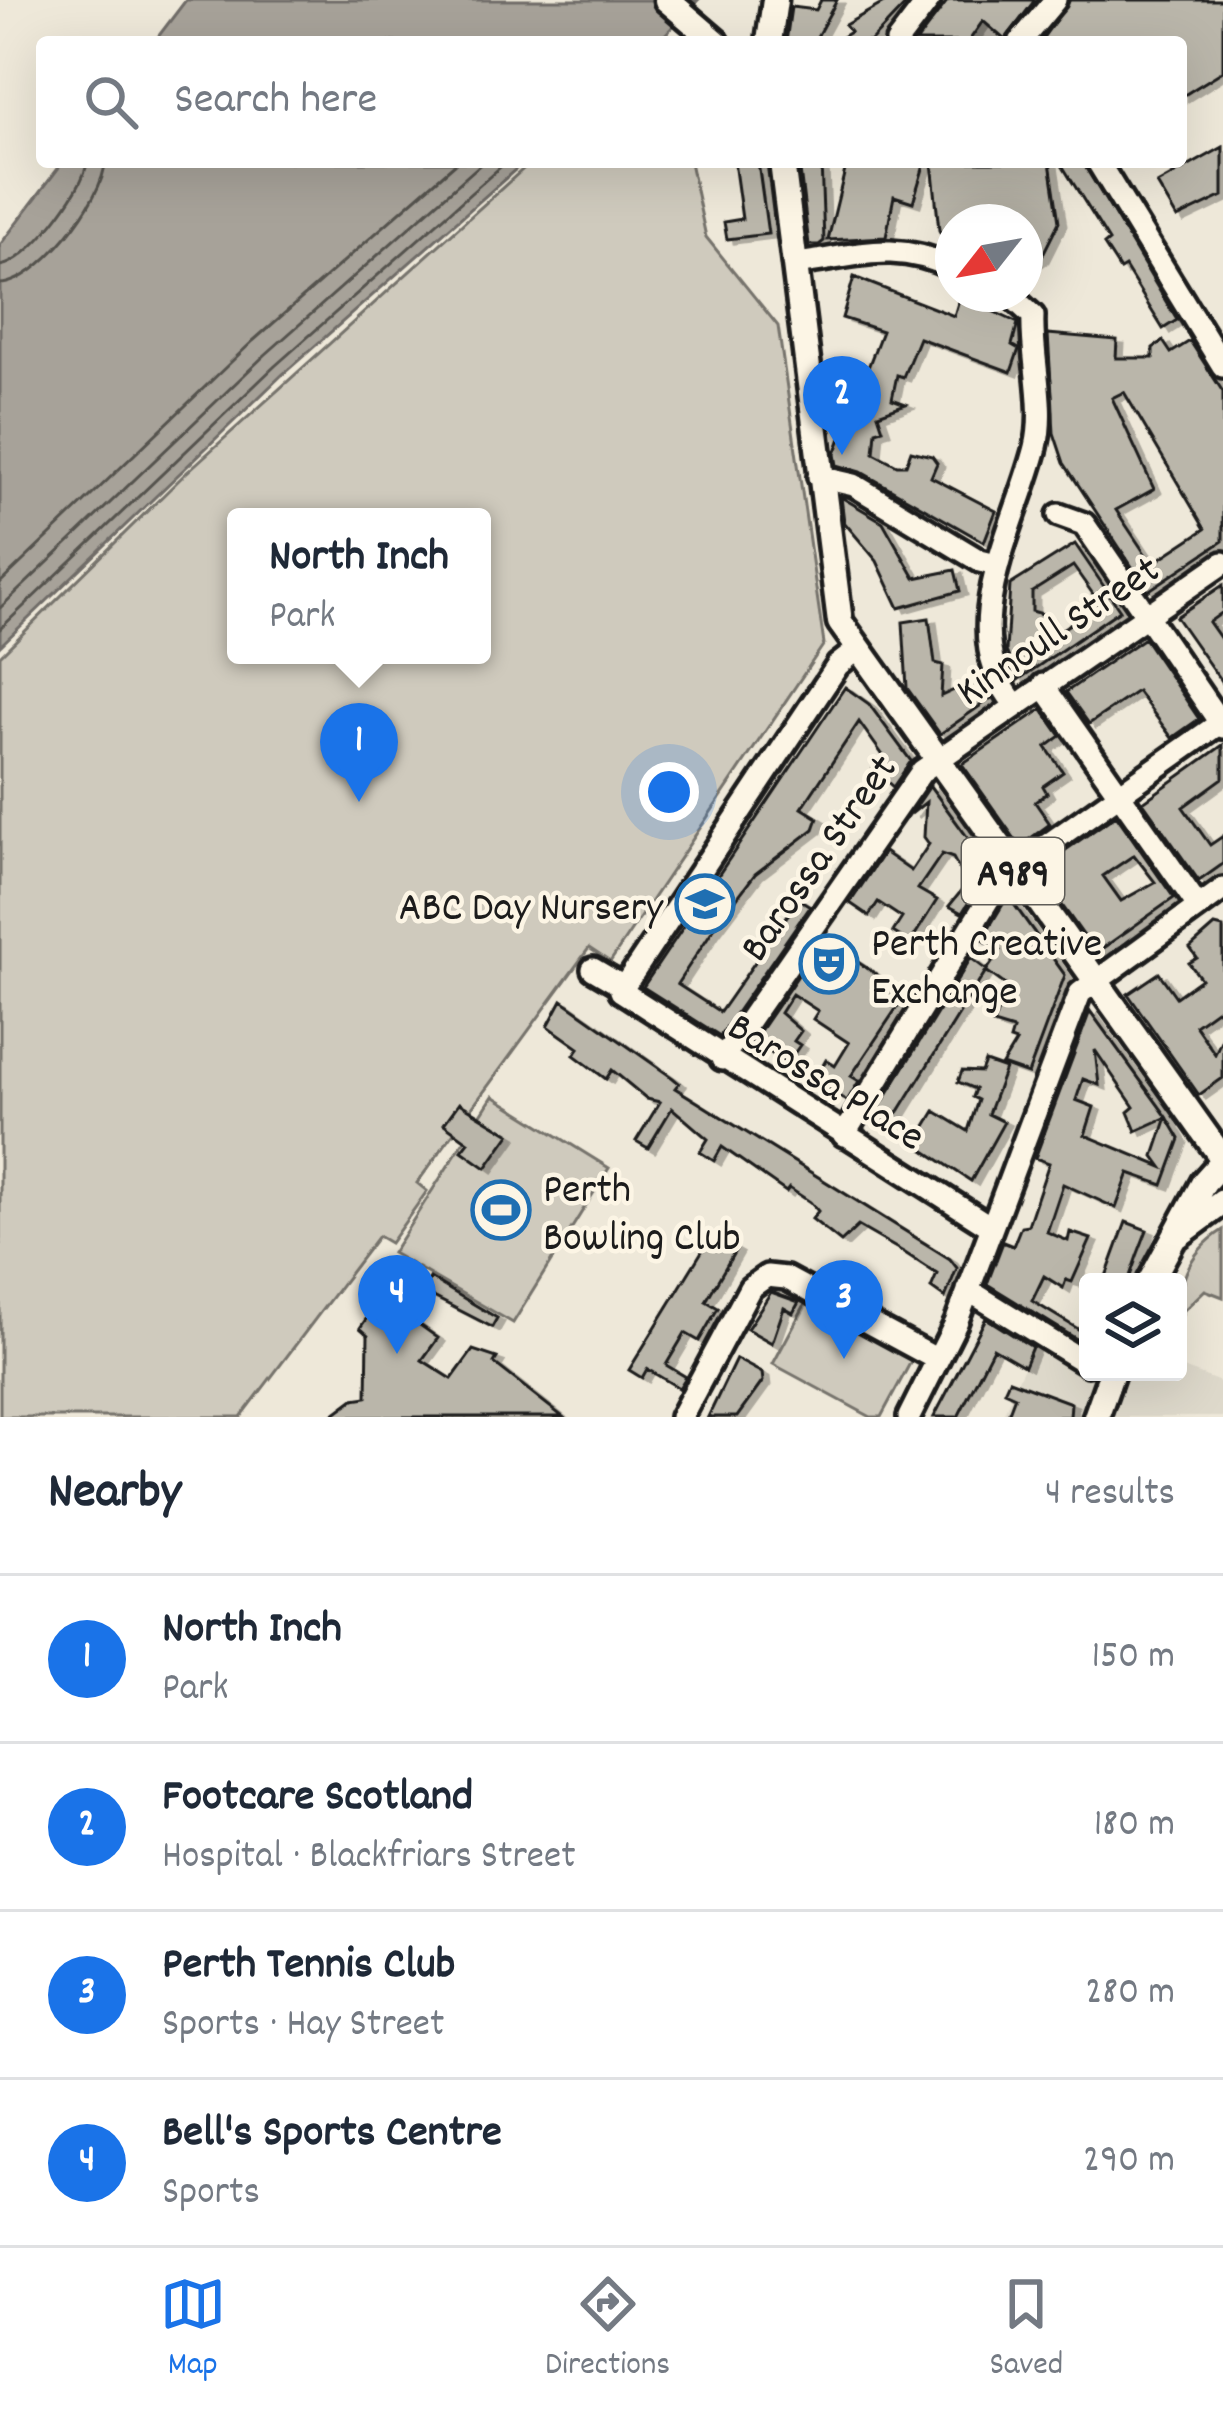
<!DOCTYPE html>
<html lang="en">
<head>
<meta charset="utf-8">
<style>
  body { margin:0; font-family:Dekko,sans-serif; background:#f6f6f7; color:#1f2937 }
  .controls { position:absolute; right:36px; bottom:36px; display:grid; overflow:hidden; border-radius:12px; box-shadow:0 12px 48px #0002 }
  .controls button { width:108px; height:108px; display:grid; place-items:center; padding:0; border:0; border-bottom:3px solid #e0e1e3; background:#fff; color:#1f2937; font:60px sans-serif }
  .compass { position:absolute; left:935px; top:204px; width:108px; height:108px; border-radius:50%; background:#fff; box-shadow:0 12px 48px #0002; rotate:239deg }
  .you { position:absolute; left:669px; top:792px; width:42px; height:42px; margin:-30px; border:9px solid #fff; border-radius:50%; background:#1a73e8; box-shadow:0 0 0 18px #1a73e833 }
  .badge { display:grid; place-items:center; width:78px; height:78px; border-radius:50%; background:#1a73e8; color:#fff; font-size:39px; font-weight:700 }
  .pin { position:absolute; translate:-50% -99px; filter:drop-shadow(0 3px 6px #0008) }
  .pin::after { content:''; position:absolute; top:63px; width:42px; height:36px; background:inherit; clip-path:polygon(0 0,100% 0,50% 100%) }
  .popup { position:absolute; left:227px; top:508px; width:264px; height:156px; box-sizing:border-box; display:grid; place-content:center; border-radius:12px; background:#fff; filter:drop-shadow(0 3px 9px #0005); font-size:39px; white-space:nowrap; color:#747a83 }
  .popup b { font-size:45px; color:#1f2937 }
  .popup::after { content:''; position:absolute; left:50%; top:100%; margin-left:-24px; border:24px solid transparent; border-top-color:#fff }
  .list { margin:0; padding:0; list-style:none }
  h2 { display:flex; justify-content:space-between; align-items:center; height:156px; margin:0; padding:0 48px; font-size:51px }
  h2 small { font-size:39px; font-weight:400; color:#747a83 }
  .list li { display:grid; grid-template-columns:78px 1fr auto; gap:36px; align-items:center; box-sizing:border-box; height:168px; padding:0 48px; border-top:3px solid #e0e1e3 }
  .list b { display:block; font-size:45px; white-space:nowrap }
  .list p { margin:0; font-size:39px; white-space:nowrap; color:#747a83 }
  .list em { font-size:39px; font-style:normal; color:#747a83 }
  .icon { flex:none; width:66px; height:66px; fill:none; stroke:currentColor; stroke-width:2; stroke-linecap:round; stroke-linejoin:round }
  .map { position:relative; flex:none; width:1223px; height:1417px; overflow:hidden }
  .search { position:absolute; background:#fff; box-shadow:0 12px 48px #0002; left:36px; right:36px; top:36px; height:132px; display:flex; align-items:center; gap:30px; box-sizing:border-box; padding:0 42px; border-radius:12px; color:#747a83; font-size:45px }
  .sheet { height:828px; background:#fff }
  nav { display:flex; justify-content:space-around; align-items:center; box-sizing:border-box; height:168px; border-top:3px solid #e0e1e3; background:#fff; font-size:33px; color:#747a83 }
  nav a { display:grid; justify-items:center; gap:6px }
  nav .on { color:#1a73e8 }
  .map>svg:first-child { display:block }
</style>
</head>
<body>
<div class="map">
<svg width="1223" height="1417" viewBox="0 0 1223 1417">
  <defs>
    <filter id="shadow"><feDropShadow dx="7" dy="4" stdDeviation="0" flood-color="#0004"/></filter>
  </defs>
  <rect width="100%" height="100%" fill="#eee8d9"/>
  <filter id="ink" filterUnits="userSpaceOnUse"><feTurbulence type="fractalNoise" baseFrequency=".00833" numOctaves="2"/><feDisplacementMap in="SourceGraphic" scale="24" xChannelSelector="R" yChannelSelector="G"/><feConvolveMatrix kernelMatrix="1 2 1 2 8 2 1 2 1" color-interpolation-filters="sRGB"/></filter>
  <g filter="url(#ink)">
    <path fill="#ded9cb" d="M1035,1341L1093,1378L1079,1417H1002Z
      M1178,1366L1223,1383V1417H1108L1124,1372H1178Z"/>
    <path fill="#cfcabd" stroke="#76736c" stroke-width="3" fill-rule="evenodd" d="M531,162H690L706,237L778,326L824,644L610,962L589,948L417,1183L427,1191L390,1243L378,1236L241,1417H0V656L186,473ZM236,517H482V655H236Z
      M493,1096L609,1168L513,1323L392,1253Z
      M1223,1230V1297L1205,1290L1183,1311L1178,1329C1178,1286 1185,1254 1223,1230Z
      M809,1297L915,1354L881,1417H871L773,1364Z"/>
    <path fill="#a7a299" stroke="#6f6c67" stroke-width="3" d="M186,0H698L658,42H154Z
      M63,162H524L283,374L0,646V245Z"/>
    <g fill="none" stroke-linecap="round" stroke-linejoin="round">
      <path stroke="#54524e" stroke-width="3" d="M0,266C27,264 85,189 87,162
        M0,284C38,283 104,199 105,162
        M0,583L253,341L457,162
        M0,608L265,355L483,162
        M0,629L275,366L506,162"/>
      <path stroke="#a7a299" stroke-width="24" d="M957,23L992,42"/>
    </g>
    <path fill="#bab6aa" stroke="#1c1c1c" stroke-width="3" fill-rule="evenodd" filter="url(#shadow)" d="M821,0H837L814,42H786L791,7L816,10Z
      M889,0H910L870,42H834L850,32L845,25Z
      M948,0H1035L1005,40L983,21L968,42H916Z
      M1070,0H1223V71L1181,97V42H1040Z
      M1223,147V196L1177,218L1157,184Z
      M734,162H758L768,234L727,239L724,222L742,219Z
      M799,162H821L824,241L819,245H809Z
      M847,162H925L913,202L894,196L886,237L828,240Z
      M932,162H1050L1059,222L1041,258L1025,269V222H953V252L949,250L939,230Z
      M1060,162H1083L1177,320L1163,329L1125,267L1120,270L1104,245L1109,241Z
      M854,277L954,316L960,296L1018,323L1012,345L1019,349L1011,372L919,338L903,377L897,375L892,399L906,404L878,414L883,429L876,431L874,453L897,465H906L911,451L932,456L937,463L931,477L996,511L984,542L861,472L837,465L835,454L882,331L842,318Z
      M1048,334L1117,340L1116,358H1153V348L1163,341L1171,353L1190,341L1223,392V541L1148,591L1064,463L1054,433ZM1124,392L1205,529L1152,564L1116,510L1154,489L1112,398Z
      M841,497L883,522L915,578L955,570L960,591L899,608L877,561L844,522Z
      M1075,544L1120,610L1018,680L1006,651L1010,585ZM1073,566L1100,604L1056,633L1046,615L1032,611V592Z
      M1223,585V612L1209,622L1223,642V684L1176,617Z
      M929,618L935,663L943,665L941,696L978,679L993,697L940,734L907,688L903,622Z
      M1144,638L1199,719L1172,738L1137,691L1089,724L1066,692Z
      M845,687L869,704L911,761L893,787L873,769L884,757L859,722L802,808L818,818L814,829L755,874L712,931L677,984L720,1012L799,899L810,906L720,1036L643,987Z
      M1042,709L1061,736L1046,747L1063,772L1043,786L1047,793L1035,802L1050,824L1020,846L962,764Z
      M1223,745V778L1183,807L1210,845L1223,836V864L1199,881L1143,802Z
      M930,786L990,868L962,913L949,906L967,884L953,858L942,854L918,889L937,900L910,943L893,932L902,918L878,902L869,916L850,903L884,852L911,871L929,844L924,837L926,802L911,814Z
      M1116,815L1174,898L1096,953L1037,870ZM1134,855L1155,882L1121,901L1103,876Z
      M1008,896L1065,975L1028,1074L1002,1065L1016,1042L1010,1040L1013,1030L993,1024L1007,986L986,971L888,1129L872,1119L971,958L987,970L1000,951L982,939Z
      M1215,926L1223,928V1005L1195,1025L1215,1054L1223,1036V1078L1199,1095L1128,994L1159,973L1176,997L1201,979L1189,963L1197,958L1190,948Z
      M823,939L906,994L851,1076L859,1081L847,1101L814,1081L826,1060L835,1066L849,1043L813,1019L818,1011L792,994L780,1013L801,1031L794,1041L800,1045L787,1064L753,1041Z
      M562,1000L673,1078L679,1083L675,1088L950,1259L957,1268L945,1298L931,1288L937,1274L905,1253L858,1226L841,1242L812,1219L818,1211L810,1202L789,1188L786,1192L722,1147L714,1161L700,1152L708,1139L672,1108L648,1148L636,1141L660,1102L647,1099L612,1070L606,1079L574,1055L579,1048L548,1026Z
      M1090,1011L1167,1117L1136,1131L1128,1112L1134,1107L1095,1050L1099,1085L1083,1079L1076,1100L1094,1107L1085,1135L1162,1167L1154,1156L1167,1117L1180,1139L1163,1185L1129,1173L1116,1208L1063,1184L1047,1232L1068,1241L1070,1232L1091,1239L1072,1282L1066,1280L1063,1288L1044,1276L1032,1301L1088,1335V1346L987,1284L1003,1242L1013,1246L1021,1226L1028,1225L1049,1163L1035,1158Z
      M985,1062L1005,1069L988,1114L1004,1122L971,1181L915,1144L935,1111L968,1131L978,1100L972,1097L975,1089L958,1082L962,1071L981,1072Z
      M459,1103L510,1134L486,1168L462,1151L469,1142L444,1124Z
      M1126,1222L1147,1230L1137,1256L1128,1282H1104Z
      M712,1235L736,1249L706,1301L718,1308L699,1341L685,1333L666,1365L686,1377L679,1388L647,1369L642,1378L629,1370Z
      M430,1278L497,1318L492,1327L422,1291Z
      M771,1292L799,1302L793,1313L784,1308L772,1343L747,1329Z
      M381,1297L438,1338L422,1360L452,1379L473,1350L497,1358L494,1363L563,1417H330L354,1399L367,1397L368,1335L360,1328Z
      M986,1318L1032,1347L1024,1366L993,1348L958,1417H934Z
      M736,1359L762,1373L763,1381L737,1417H708Z
      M1009,1380L1071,1403L1070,1417H1007L1015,1396L1004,1391Z"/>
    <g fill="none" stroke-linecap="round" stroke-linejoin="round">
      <defs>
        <path id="minor" d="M897,42L929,0
          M1020,42L1055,0
          M1098,162L1223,366
          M795,264C855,257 893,239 953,268
          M1009,294L1033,316C1031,357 1046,407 1036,447C1017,524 952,632 1015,704
          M819,477L854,485L980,561L996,565
          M1059,515L1084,524L1223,727
          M857,650L838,665L621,991L991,1227
          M1043,685L1198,906
          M593,969L622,986
          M722,1059L922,771L1223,563
          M844,1135L1002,877L1220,723
          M968,1290L1088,1364
          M681,1417L750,1288L767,1276L786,1278L936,1359
          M909,1417L956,1323L1080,993L1223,889"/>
        <path id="major" d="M667,0L716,42
          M769,42L775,0
          M782,162L840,622L1223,1159
          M1177,1236L1223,1202
          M1150,1282L1204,1182L1223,1161
          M1096,1417L1112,1372"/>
      </defs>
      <use href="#minor" stroke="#1c1c1c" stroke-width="30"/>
      <use href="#major" stroke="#1c1c1c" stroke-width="33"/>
      <use href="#minor" stroke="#fcf5e5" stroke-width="21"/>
      <use href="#major" stroke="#fcf5e5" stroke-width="24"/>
    </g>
  </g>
  <defs>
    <symbol id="school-ring" viewBox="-11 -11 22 22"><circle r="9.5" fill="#fcf5e5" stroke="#1f6fb2" stroke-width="1.5"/><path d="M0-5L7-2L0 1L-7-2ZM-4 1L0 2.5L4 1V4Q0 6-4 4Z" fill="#1f6fb2"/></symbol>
    <symbol id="theatre-ring" viewBox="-11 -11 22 22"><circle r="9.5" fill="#fcf5e5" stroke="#1f6fb2" stroke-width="1.5"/><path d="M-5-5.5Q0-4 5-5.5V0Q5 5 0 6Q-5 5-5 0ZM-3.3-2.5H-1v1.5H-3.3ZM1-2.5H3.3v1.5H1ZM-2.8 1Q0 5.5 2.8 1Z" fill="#1f6fb2"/></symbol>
    <symbol id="stadium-ring" viewBox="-11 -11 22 22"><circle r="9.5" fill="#fcf5e5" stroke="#1f6fb2" stroke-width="1.5"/><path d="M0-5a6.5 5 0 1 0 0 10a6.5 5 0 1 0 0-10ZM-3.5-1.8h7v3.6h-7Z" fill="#1f6fb2"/></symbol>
  </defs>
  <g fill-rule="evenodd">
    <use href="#school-ring" x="672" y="871" width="66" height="66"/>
    <use href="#theatre-ring" x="796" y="931" width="66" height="66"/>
    <use href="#stadium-ring" x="468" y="1177" width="66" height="66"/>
  </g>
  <g text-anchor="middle" stroke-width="9" stroke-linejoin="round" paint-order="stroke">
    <rect fill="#fcf5e5" stroke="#5f5d58" stroke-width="3" x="962" y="838" width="102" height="66" rx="9"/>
    <g font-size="39" font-weight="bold" fill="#1c1c1c">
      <text x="1013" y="885">A989</text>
    </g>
    <g font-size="42" fill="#1c1c1c" stroke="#fcf5e5">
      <text transform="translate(1056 628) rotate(-34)" y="15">Kinnoull Street</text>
      <text transform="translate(816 856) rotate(-55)" y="15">Barossa Street</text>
      <text transform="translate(828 1079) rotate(32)" y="15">Barossa Place</text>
    </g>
    <g font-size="42" fill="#1c1c1c" stroke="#fcf5e5" text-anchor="start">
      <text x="663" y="919" text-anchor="end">ABC Day Nursery</text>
      <text x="871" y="955">Perth Creative<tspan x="871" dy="48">Exchange</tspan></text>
      <text x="543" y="1201">Perth<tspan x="543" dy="48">Bowling Club</tspan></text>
    </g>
  </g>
</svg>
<div class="controls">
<button><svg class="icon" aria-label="layers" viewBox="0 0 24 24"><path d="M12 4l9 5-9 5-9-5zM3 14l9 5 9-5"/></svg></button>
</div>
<svg class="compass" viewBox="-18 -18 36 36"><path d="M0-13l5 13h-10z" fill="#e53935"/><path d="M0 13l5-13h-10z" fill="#747a83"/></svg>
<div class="you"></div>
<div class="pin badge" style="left:359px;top:802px">1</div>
<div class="popup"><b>North Inch</b>Park</div>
<div class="pin badge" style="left:842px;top:455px">2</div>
<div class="pin badge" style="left:844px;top:1359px">3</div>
<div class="pin badge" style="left:397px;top:1354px">4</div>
<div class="search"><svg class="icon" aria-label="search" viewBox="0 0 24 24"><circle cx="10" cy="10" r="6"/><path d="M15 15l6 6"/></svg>Search here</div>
</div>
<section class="sheet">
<h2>Nearby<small>4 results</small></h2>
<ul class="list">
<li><span class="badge">1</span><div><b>North Inch</b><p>Park</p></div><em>150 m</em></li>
<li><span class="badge">2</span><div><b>Footcare Scotland</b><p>Hospital · Blackfriars Street</p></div><em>180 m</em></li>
<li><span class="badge">3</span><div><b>Perth Tennis Club</b><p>Sports · Hay Street</p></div><em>280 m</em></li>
<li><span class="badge">4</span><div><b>Bell's Sports Centre</b><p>Sports</p></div><em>290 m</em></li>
</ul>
</section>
<nav>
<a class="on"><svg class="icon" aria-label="map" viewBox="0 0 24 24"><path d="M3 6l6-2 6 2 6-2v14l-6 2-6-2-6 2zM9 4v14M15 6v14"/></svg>Map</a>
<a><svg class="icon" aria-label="directions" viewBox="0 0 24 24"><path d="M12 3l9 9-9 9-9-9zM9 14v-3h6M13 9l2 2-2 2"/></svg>Directions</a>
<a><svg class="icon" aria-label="saved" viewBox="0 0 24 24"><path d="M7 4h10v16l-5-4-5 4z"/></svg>Saved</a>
</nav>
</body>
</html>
